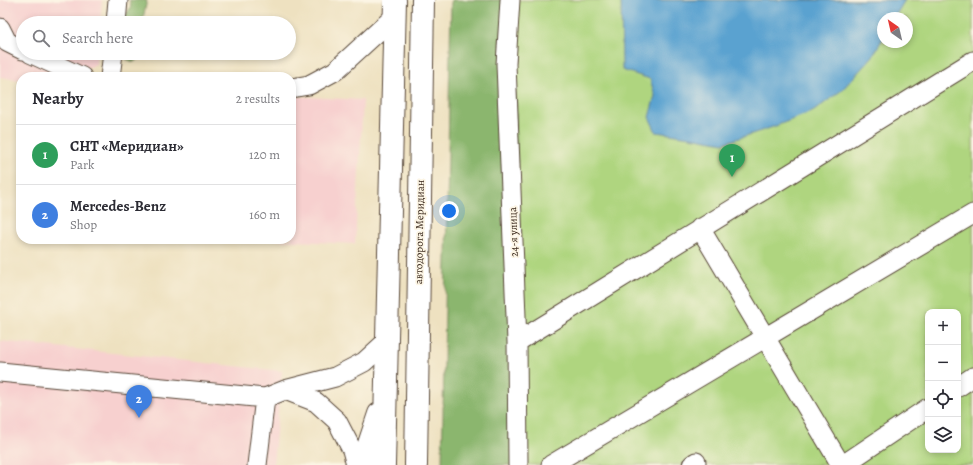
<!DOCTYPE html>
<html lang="en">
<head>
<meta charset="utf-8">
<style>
  body { margin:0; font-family:Alegreya,serif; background:#f7f7f7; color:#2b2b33 }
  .controls { position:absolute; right:12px; bottom:12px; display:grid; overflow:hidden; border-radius:8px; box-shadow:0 2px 6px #0003 }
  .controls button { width:36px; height:36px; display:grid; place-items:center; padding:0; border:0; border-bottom:1px solid #e1e1e2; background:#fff; color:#2b2b33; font:20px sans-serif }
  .compass { position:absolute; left:877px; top:12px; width:36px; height:36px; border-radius:50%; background:#fff; box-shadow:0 2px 6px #0003; rotate:326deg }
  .you { position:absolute; left:449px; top:211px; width:14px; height:14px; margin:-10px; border:3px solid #fff; border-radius:50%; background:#1a73e8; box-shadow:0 0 0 6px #1a73e833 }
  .badge { display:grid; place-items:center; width:26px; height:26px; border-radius:50%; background:#7c3aed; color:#fff; font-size:13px; font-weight:700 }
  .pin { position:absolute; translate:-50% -33px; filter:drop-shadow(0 1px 2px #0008) }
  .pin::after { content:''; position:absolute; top:21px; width:14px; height:12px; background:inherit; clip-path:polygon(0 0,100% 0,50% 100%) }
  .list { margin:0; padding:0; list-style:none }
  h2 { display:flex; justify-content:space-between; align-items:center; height:52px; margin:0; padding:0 16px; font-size:17px }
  h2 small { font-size:13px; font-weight:400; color:#7c7c81 }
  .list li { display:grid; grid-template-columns:26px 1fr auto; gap:12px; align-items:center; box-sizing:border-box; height:60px; padding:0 16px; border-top:1px solid #e1e1e2 }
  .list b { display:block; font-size:15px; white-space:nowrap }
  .list p { margin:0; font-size:13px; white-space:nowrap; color:#7c7c81 }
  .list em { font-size:13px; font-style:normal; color:#7c7c81 }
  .icon { flex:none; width:22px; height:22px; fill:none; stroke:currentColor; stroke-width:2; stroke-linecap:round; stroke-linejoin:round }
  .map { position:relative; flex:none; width:973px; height:465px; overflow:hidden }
  .search { position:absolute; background:#fff; box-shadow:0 2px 6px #0003; left:16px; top:16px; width:280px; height:44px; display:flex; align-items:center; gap:10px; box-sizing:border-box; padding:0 14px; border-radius:22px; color:#7c7c81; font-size:15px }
  .panel { position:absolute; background:#fff; box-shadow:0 2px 6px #0003; left:16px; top:72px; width:280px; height:172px; border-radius:16px }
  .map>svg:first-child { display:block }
</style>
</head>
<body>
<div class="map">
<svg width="973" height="465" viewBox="0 0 973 465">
  <rect width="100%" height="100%" fill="#fcf5e5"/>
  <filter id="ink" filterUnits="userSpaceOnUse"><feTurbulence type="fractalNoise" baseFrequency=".025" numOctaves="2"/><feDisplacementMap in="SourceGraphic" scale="8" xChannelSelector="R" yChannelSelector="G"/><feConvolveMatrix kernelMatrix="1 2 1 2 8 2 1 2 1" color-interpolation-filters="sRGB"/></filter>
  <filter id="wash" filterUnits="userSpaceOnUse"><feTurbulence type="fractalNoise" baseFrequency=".012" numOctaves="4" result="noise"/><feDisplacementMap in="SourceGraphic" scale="16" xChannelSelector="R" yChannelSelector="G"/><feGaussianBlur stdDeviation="0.9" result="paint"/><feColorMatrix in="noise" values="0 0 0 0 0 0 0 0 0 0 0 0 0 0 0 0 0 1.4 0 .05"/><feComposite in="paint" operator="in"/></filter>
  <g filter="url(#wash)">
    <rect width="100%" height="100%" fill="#eee1c0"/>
    <path fill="#f7d0cf" d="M0,0H102L100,23H23V53H97L96,64L85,70V77H21V80L0,77Z
      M291,96L363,100L355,244L254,239H291Z
      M0,341L282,371L273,465H0Z"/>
    <path fill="#afd57f" stroke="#75804e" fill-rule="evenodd" d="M489,0H973V465H494ZM883,18H907V42H883ZM928,312H958V450H928Z"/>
    <path fill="#8bb66e" stroke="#637046" d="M129,0H147L142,23H126L124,16C129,11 133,7 129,0Z
      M451,0H514L523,465H442Z
      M127,53H141V56L134,62L126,59Z"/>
    <path fill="#5aa2d0" stroke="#4a6677" d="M621,0H905L894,18H883V38L873,56L842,90L814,111L773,127L724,143L690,137L656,132L649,117L655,96L650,79L622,70Z"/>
  </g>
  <g filter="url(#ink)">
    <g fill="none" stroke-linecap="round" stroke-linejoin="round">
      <defs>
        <path id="minor" d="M510,0L506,64L517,342L518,465
          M116,23L118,0
          M0,28L7,42L23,50
          M30,53L82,77
          M110,77L113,53
          M291,88L309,85L335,71L395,16
          M700,228L841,465
          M517,342L973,61
          M0,372L265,398
          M958,387L973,377
          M285,390L316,402L337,421L352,450L356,465
          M257,465L265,398L285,390L335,377L364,362L387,341
          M551,465L973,214
          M692,465L696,462
          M843,465L928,408"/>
        <path id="major" d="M362,465L379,414
          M384,465L395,0
          M416,465L423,0"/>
      </defs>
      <use href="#minor" stroke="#564536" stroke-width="21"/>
      <use href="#major" stroke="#564536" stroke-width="24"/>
      <use href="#minor" stroke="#fff" stroke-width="19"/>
      <use href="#major" stroke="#fff" stroke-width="22"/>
    </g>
  </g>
  <g text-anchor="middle" stroke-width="3.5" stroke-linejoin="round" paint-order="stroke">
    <g font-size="11" fill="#3b2a1e" stroke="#fcf5e5">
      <text transform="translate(419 232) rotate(-89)" y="4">автодорога Меридиан</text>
      <text transform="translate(513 232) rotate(-92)" y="4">24-я улица</text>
    </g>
  </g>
</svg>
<div class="controls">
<button>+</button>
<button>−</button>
<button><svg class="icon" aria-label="locate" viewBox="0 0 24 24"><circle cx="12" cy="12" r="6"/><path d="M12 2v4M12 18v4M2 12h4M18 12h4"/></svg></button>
<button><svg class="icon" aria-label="layers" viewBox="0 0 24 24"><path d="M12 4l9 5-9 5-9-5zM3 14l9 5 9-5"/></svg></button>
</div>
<svg class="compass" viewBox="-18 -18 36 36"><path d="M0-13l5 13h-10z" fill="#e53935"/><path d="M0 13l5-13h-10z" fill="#7c7c81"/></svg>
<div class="you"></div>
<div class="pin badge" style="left:732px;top:177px;background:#2e9e5b">1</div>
<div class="pin badge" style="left:139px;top:418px;background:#3f7fe0">2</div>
<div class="search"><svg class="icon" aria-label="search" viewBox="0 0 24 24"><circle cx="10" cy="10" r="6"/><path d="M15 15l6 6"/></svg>Search here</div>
<section class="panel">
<h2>Nearby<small>2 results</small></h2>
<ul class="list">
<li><span class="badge" style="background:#2e9e5b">1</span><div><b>СНТ «Меридиан»</b><p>Park</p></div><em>120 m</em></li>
<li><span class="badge" style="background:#3f7fe0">2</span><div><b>Mercedes-Benz</b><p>Shop</p></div><em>160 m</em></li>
</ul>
</section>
</div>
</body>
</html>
